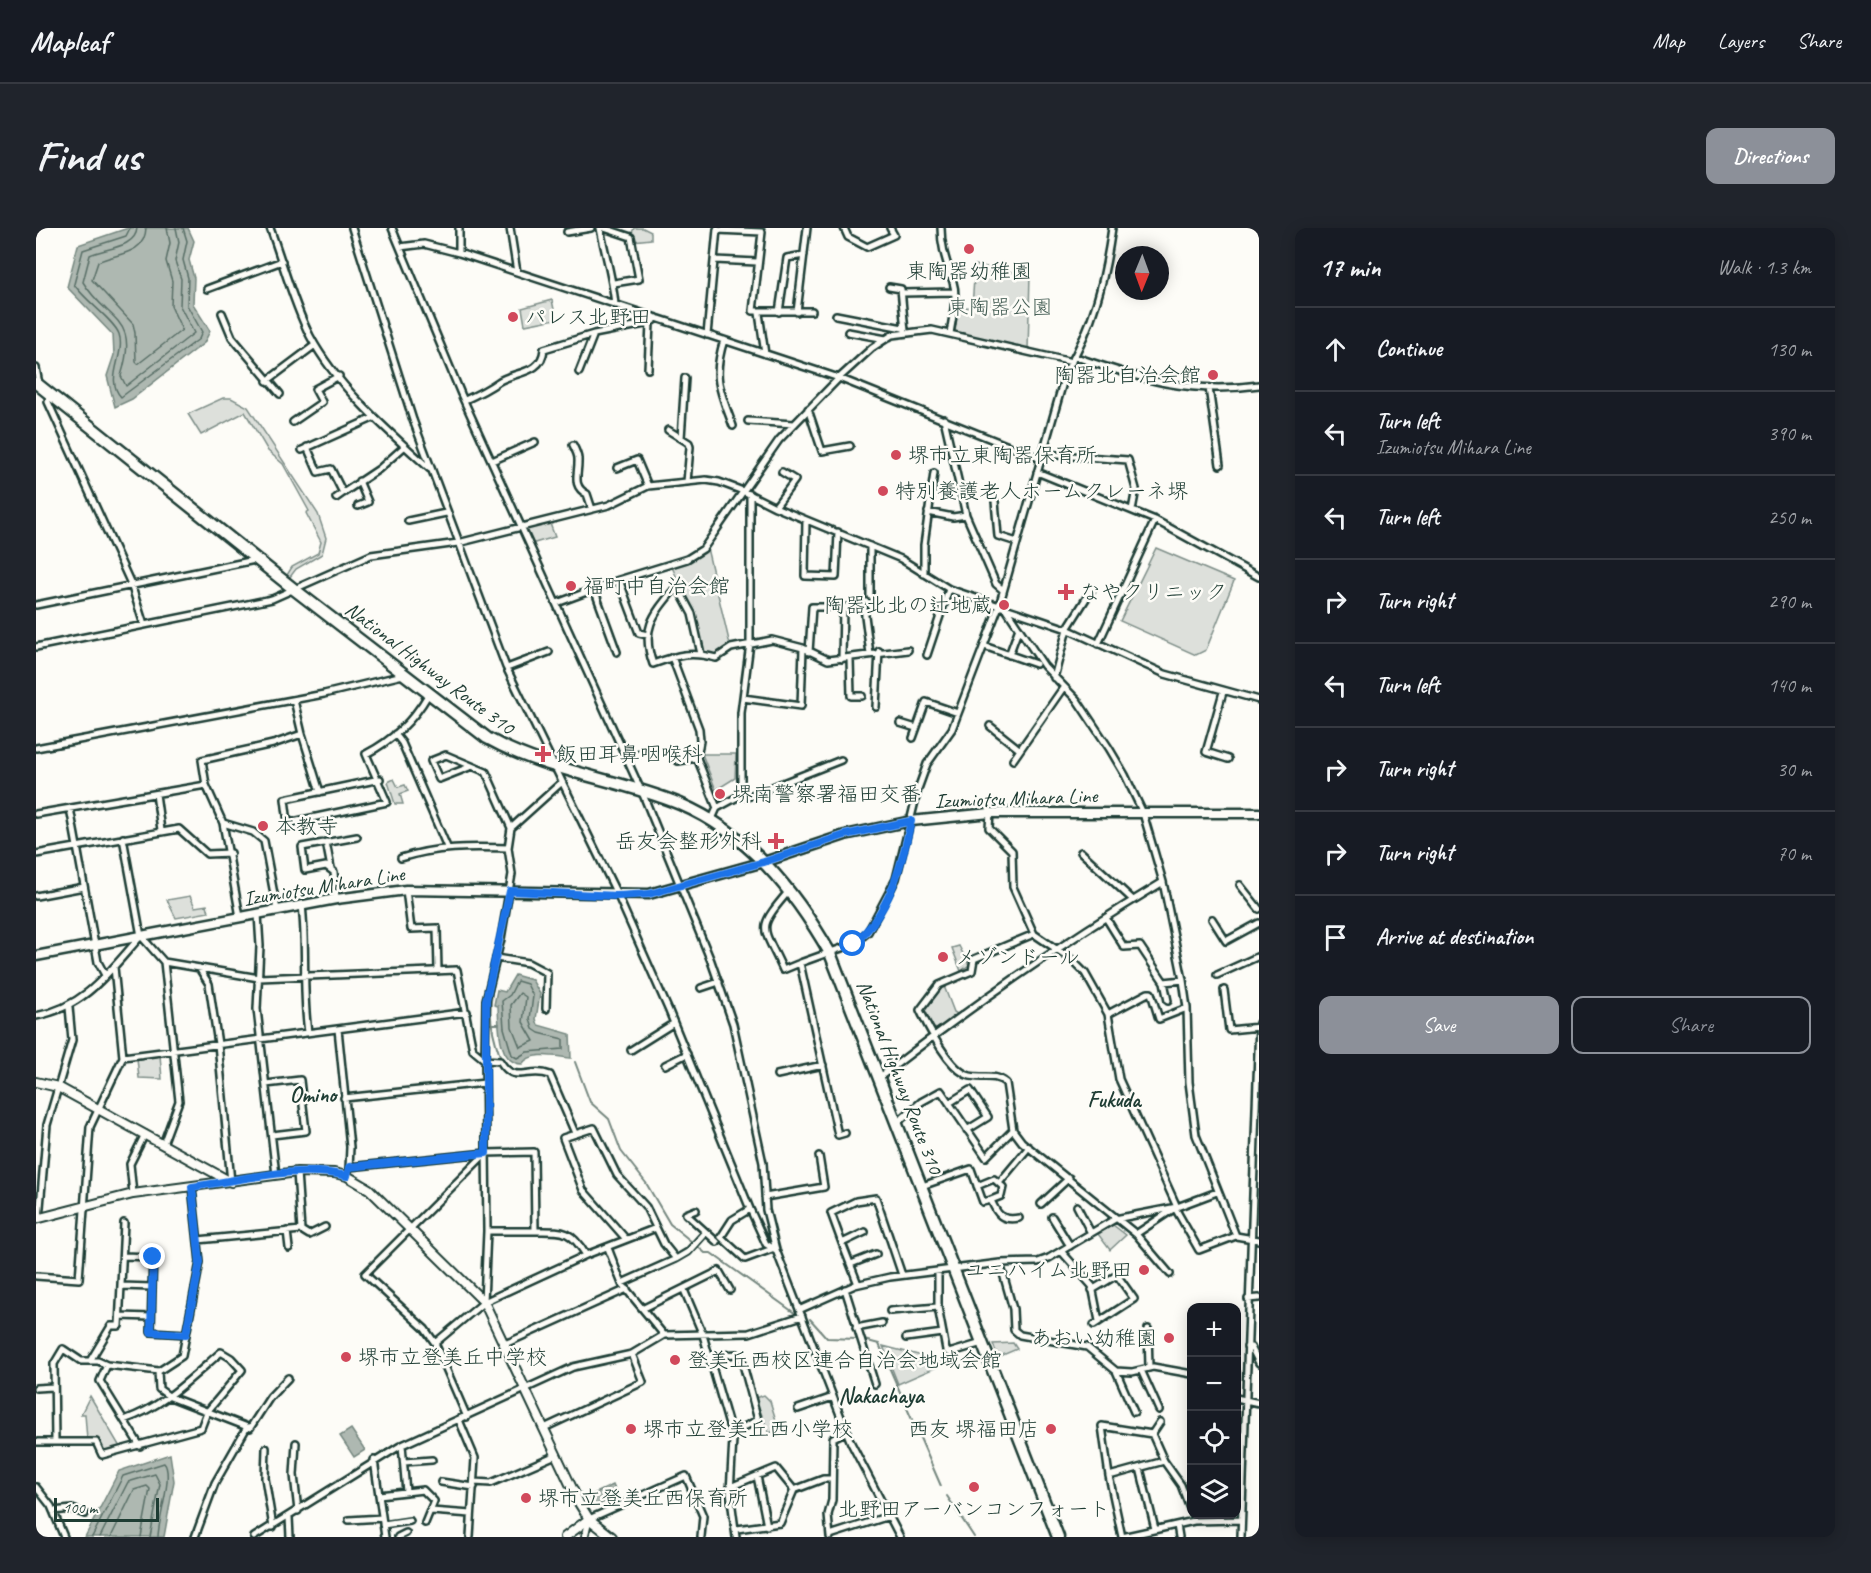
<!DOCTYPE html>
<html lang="en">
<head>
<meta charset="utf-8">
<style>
  body { margin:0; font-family:Caveat,"Klee One",sans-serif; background:#20242c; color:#f1f3f6 }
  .controls { position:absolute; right:18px; bottom:18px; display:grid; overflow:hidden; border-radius:12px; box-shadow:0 3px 15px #0003 }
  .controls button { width:54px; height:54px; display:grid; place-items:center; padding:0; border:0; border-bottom:2px solid #363941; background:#171b24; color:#f1f3f6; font:30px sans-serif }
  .compass { position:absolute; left:1079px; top:18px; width:54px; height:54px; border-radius:50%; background:#171b24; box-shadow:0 3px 15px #0003; rotate:181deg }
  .scale { position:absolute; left:18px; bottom:15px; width:105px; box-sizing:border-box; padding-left:6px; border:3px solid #1f3d34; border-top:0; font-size:16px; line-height:21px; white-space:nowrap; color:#1f3d34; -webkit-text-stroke:4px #fdfcf7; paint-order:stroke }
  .stop { position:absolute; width:18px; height:18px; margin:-14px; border:4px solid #1a73e8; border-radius:50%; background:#fff }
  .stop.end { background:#1a73e8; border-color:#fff; box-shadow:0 2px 6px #0008 }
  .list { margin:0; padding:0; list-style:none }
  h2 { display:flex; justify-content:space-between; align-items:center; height:78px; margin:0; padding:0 24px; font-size:26px }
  h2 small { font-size:20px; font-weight:400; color:#9ea1a6 }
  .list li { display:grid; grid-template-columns:39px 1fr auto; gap:18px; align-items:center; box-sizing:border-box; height:84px; padding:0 24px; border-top:2px solid #363941 }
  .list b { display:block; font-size:22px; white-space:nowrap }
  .list p { margin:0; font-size:20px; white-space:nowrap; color:#9ea1a6 }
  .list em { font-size:20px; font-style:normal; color:#9ea1a6 }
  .actions { display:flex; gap:12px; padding:18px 24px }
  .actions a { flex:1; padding:14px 0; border:2px solid #8c9099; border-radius:12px; text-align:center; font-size:21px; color:#8c9099 }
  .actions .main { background:#8c9099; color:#fff }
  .icon { flex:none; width:33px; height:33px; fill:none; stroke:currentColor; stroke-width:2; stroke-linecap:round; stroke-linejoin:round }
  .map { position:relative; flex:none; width:1223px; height:1309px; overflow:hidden; border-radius:12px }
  header { display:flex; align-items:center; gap:36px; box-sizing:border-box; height:84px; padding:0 30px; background:#171b24; border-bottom:2px solid #363941 }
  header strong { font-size:28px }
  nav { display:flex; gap:33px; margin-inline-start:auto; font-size:21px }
  .intro { display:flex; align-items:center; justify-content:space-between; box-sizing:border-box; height:144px; padding:0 36px }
  h1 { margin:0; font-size:42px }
  .button { padding:15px 27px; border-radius:12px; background:#8c9099; color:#fff; font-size:21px; font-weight:700 }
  main { display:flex; gap:36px; padding:0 36px }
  aside { flex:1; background:#171b24; border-radius:12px; box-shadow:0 3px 15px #0003 }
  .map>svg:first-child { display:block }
</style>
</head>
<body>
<header>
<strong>Mapleaf</strong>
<nav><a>Map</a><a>Layers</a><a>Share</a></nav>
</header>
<div class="intro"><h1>Find us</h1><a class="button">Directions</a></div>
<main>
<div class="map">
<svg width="1223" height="1309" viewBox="0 0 1223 1309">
  <rect width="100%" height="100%" fill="#fdfcf7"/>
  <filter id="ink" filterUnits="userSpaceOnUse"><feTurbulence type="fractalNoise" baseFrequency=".0167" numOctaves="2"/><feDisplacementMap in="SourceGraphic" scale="12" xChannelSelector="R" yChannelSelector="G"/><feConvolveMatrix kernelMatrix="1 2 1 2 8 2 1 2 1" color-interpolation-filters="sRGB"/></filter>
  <g filter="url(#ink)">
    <path fill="#dde0db" stroke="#7e8e88" stroke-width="1.5" d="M598,0H607L615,4V11L597,13L595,7Z
      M939,37L994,47L992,122L919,104L922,80L936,79Z
      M516,72L520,91L489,97L486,80Z
      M187,170H195L212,179L282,286L290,310L286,326L260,341L254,349L251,347L256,339L282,325L285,314L270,285L273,283L247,236L232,223L209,184L165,207L152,186Z
      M513,293L519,309L495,316L489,301Z
      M671,320L694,417L680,426L666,424L657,386L636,339L652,333Z
      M1120,320L1198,353L1170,422L1160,427L1084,393Z
      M666,526H700L699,550L680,562Z
      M358,551L362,559L369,557L372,563L364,566L367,576H359L352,554Z
      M154,668L159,679L171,677L173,684L140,690L131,672Z
      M923,718L933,737L925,743L916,720Z
      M908,758L918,784L923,787L902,801L896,800L888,779L903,760Z
      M124,827L126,851L103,850L101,830Z
      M1077,997L1090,1007L1074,1022L1062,1006Z
      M977,1115L981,1121L962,1129L957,1116Z
      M847,1118L890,1129L917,1132L862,1156Z
      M728,1167L734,1173L743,1202L733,1205L719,1170Z
      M54,1168L84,1219L68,1223L62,1211L51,1212L49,1186H45Z"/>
    <path fill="#aeb8b1" stroke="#75877f" stroke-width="1.5" d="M92,0H152L158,13L153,32L158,50L157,76L174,103L168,115L96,171L79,179L71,148L78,127L77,107L31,59L42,17Z
      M479,747L496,752L504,766L500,791L502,797L534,806L535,830C521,829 496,822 486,836C461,835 463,797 462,778L458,777L461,762L469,764Z
      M315,1201L329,1222L318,1229L304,1208Z
      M134,1226L138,1253L128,1309H49L83,1243Z
      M577,1257L582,1268L558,1279L553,1268Z"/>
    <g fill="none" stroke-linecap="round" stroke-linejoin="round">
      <path stroke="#586e66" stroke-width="1.5" d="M94,0L90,8L47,22L38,56C47,71 78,92 83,106C90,127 68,151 85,169L163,111L166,104L151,77L152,50L147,32L151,13L147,0
        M101,0C100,20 69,20 54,27L47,54C72,95 104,88 85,148L90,158L158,105L144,78L145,51L139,33L143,14L140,0
        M110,0C109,27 81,25 62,34L56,52L97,96L99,105L100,134L102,136L146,102L135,78L136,53L130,33L134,15L131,0
        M481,753L491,756L497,768L494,791L497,801L503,805L527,811V821L491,824L481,830L476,827L468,800L466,773L474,767Z
        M484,765L490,769L487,794L498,813L484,819L476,799L475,777Z
        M56,1309L87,1248L128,1235C138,1246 122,1291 122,1309
        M64,1309L92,1254L119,1246L124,1256L114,1309
        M75,1309L98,1262L111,1258L114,1261L105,1309"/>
      <path stroke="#75877f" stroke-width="2" d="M461,740C452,776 452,794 464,828
        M454,796H463
        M539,834L554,874L573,891L585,923L610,955L634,996L656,1014
        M661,1018L669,1025H675L760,1086
        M774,1091L791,1110L821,1111
        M828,1112L843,1116L905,1258
        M911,1268L938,1309"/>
      <defs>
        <path id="street" d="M234,0C247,35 257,75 274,108C301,159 352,203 394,241
          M316,0L377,192L470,439L582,668L633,783L714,981L730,1016L740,1022
          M356,0L425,166L608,569L675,733L697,796L727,935L730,982L740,1022L815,1215L864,1309
          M423,0V25
          M474,0L481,44
          M564,0C569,26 577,51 579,77
          M568,0L595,9L603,51L578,55
          M808,0L812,9L831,19L858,7L854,0
          M905,0C905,20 911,35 917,54C922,69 916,91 914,106
          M681,2L726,4L717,83H776
          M531,4L555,0
          M364,19L388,16L423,25L803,150L1005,231
          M679,32L721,34
          M853,59L865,61L869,103
          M171,61L246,33
          M866,65L918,64
          M743,84L751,30L768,27
          M761,84L771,0
          M186,85L196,109L244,166
          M723,85L729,126
          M800,87L867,100
          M812,104L850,111
          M671,107L681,1
          M688,112C676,150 684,162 697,198
          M1040,129C1104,151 1154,167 1223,157
          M0,140L3,156
          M612,141L614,95
          M543,144L558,106L614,95L621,90
          M231,153L279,117
          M1173,160L1184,237
          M13,166L12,174L95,356L108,397
          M429,172C440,167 452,161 462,154C478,143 506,147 508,121L558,106
          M772,181L786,223L814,218
          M908,191L930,287L960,356L967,362
          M712,193L758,196
          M257,194L286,174L279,161L303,148
          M632,202L653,215L654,219L651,254
          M645,210L649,150
          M537,217C539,221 542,227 542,231C543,245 535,258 551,266L556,281
          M271,219L282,244L295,241L307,265L343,241L369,218
          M266,222L337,190
          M1007,226L1092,232L1100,261L1096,282
          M456,233L499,214
          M581,240L601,232L612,258
          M1001,244L1119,292L1223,349
          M300,270L307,265
          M959,273L962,308L981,314
          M322,278L332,274L323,253
          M739,279L759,252L746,244
          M892,284L917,289L930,287
          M770,292L769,348L800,349L802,304
          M372,293L410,285
          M834,318V368
          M888,346V317L898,245
          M583,352L603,405L612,407
          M558,361L581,424
          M521,375L583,352L651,331L667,321L743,212L803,150L836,120L856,107L896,102L1036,134
          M0,377L219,332
          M828,380L834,426
          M970,381L1008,438L1041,472L1073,520L1089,547L1107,585L1127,654L1147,752L1151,780L1153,854L1160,907L1200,1008L1223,1012
          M1062,416L1119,292
          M948,418L1000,436
          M0,419L236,371L335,327L422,315L573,277L612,258L670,252L683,254L707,263L739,279L865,331L913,361L1031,401L1129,446L1223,472
          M773,424L776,379H816
          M665,426L656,386L641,358C618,386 604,400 617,436C642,427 654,423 680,430L695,420L736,412L767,420L792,432L872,422
          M891,427L913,361
          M973,427L983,400
          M636,429L663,501L664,513L661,530L681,580
          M806,431L807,379
          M814,431L815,468H826
          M471,440L513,424
          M1018,450L1031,401L1056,361
          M1187,464L1170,524L1192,531
          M707,470L765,478L767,420
          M258,472L266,506L284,564
          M840,479L843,423
          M864,495L880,500
          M954,498L983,521
          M359,506L366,515L411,619
          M877,510L890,474L922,485
          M0,520L288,466L367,447
          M591,530L618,520
          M977,532L1027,460
          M642,533L661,530
          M436,538L403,551L395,533L410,527L450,544L475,600
          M344,551L249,571L252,595L351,574L330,526C357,512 377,493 392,467
          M526,554L475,600L472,620L476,646L465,711L450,772L449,832L464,833C479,858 492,838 514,847L539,905
          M120,566L125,602
          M705,567L711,569L805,532
          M34,580L62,734L69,747
          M954,585L953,600L976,623L977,659L998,706L1035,731L1049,745L1072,786L1083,851L1141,979
          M0,586L170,557
          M676,591L681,580L705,567V485L714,415V266
          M187,595L217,604L228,613L241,682
          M87,610L105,708L128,734L223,750L421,742L437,822L449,832L451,1003L448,1074
          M290,614L295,640
          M1045,624L1097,672
          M0,626L143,601L171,626L195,625
          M365,630C401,618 435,619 472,620
          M1204,657L1223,681
          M370,662L375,701L401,700L402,743
          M752,664C719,703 727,697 747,742L764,735
          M0,668L48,659
          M300,671L298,644L290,638L269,642L266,619L321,609
          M266,677C271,721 266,762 272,804
          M222,686L224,718L221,781L240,947
          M204,689L187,595L170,557L166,532L237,516L266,506
          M1070,690L1088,719L1104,718L1128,754L1132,773
          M1176,691L1190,713L1223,695
          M998,706L938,731L936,743L903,757L884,782C892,799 914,843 934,848C947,851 958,845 970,855L977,902L986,914L1100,1006L1139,980L1163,1022L1200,1008
          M460,730L492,735L511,745L510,781
          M78,739L87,829
          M163,740L173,756L182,816L195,954
          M1181,747L1223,728
          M1128,754L1147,752
          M665,760L683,754
          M1188,762L1193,802L1223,799
          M1072,786L1112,765H1115L1123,791L1151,780
          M0,788C49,779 72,745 104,709
          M302,801L314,919L313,941
          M595,822L638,795
          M629,837L651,826
          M741,847L787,837
          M844,849C934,779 1029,713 1127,654
          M230,856L264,852L270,903L236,907
          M308,870L449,855
          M913,875L934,862L952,889L931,902
          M862,894L885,874L905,863L950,929L977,902
          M809,905L802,907L764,735L817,716L832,704L860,651L882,561L891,536L916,501L963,378L1030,144C1058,95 1068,56 1076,0
          M127,916L143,873L128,734
          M313,939L450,925L498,924L499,1003C528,1003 534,1001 550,1027
          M963,955L993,919
          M886,958L935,941L947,974L955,972C961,987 966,993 983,990
          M941,958L958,951L967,959L965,968L955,972
          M97,966L94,936L109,906
          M729,969L788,959L783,928
          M1005,976L1033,950
          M1041,978L1055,1005
          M714,981L696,992L685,1009L709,1031L736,1021
          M660,982L650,986L681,1014
          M1016,989L1034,1018
          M3,991L11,897L36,812L33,779
          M265,1002L273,1007L289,999
          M251,1003L253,1020
          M451,1003H499
          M829,1004L806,1015L795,985L820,973L840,970L866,1047
          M1100,1006L1134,1046
          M162,1012L265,1002L261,944
          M806,1015L822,1056
          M572,1020L586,1056L628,1107L713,1105L766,1088
          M117,1021L115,1104L150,1106
          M1025,1023L1056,1058L1063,1093
          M87,1028L117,1029
          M640,1031L652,1024L669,1005
          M964,1035L977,1081L978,1102L984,1107L1051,1119L1080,1143L1096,1144L1117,1139L1156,1146
          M815,1036L840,1026
          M902,1044V1079L910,1122L913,1125L946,1115
          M0,1048L43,1051L54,899L87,829L431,784
          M586,1055L640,1031L628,1016L610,979L581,947L558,900L527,910L547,962L590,1011
          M85,1058L116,1059
          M809,1061L839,1156
          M648,1062L667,1107L697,1211L694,1264L700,1309
          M1056,1062L1081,1047L1098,1071L1058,1097
          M1212,1071L1223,1070
          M608,1080L683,1043L694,1062
          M765,1081L819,1057L854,1049L964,1035L1002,1034L1013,1030L1079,991L1141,979L1181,964
          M854,1083L902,1079
          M84,1088L115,1089
          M820,1100L846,1095
          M1112,1101L1113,1140
          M870,1110L907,1105
          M399,1115L448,1074L550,1027L620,1000
          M469,1116L591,1061
          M1211,1119H1215L1223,1135
          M673,1128L701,1126L705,1129L722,1192L696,1205
          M54,1133L75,1098H83L88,995
          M71,1137L64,1153L104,1218
          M1105,1142L1123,1182
          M122,1143L123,1161L134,1169L214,1200L234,1169L252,1150
          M1080,1143L1098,1184
          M0,1160L17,1159
          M1200,1170L1223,1175
          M762,1181L797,1169
          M431,1189L399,1115L389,1101L329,1046L450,925
          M423,1192L439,1230L434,1309
          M508,1200L607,1154L596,1126
          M1116,1206L1124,1194
          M0,1214H60L66,1227L165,1200L171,1184L206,1142L195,1130L185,1124C154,1151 127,1179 88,1192
          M19,1214L18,1136L27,1121L45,1133H62L71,1137L123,1143L146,1128L164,1034L156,959
          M260,1215L258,1247L262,1283
          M366,1217L370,1264
          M230,1220L229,1250L237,1299
          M338,1232L349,1309
          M368,1234L396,1232
          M1104,1240L1119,1301
          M721,1248L731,1298
          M1073,1248L1128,1233
          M405,1254L438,1259
          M438,1254L455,1255L520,1227
          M0,1259L15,1278L28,1309
          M694,1259L740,1240L758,1262
          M343,1267L387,1262L398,1273L389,1295
          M17,1283L36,1281L49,1286
          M395,1283L435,1286
          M253,1289L254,1309
          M313,1292L346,1290
          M347,1297L374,1293
          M1141,1297L1143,1309
          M701,1301L744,1295L758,1262L787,1251H796
          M794,1307L853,1288
          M159,1309L179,1255L211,1199
          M218,1309L364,1218L537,1139L596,1126L628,1107
          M362,1309L370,1305
          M549,1309L553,1291L650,1248L667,1288L665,1309
          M794,1309L792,1287L796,1272L797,1210L811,1203
          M1086,1309L1073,1248L1066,1198L1116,1206L1128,1233L1145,1257L1156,1286
          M1086,1309L1158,1293L1205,1292
          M1205,1309L1223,795"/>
        <path id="secondary" d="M0,854L22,859L195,954
          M0,991L97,966L261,944L298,945L311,948L333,961L448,1074L543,1275L553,1291L576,1309
          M529,1309L553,1291"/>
        <path id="primary" d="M0,728L300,671L370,662L613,666L728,634L809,607L875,593L954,585H1223"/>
        <path id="highway" d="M0,155L259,362L451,510C511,544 581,550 644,576C712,605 758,662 794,725L1022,1309"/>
      </defs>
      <use href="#street" stroke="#1f3d34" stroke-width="10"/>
      <use href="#secondary" stroke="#1f3d34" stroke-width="12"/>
      <use href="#primary" stroke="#1f3d34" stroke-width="13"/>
      <use href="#highway" stroke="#1f3d34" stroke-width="15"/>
      <use href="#street" stroke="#fdfcf7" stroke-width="5"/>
      <use href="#secondary" stroke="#fdfcf7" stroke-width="8"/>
      <use href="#primary" stroke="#fdfcf7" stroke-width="8"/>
      <use href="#highway" stroke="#fdfcf7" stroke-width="10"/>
    </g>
  </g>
  <g fill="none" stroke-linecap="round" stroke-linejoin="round" filter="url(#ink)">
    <path stroke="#1a73e8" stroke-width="8" d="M117,1029L115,1104L150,1106L164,1034L156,959C206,952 261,936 311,948L313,939L450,925V772L474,663L582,668L613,666L728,634L809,607L875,593C866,637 853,687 817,716"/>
  </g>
  <g fill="#d1495b" stroke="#fdfcf7" stroke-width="2">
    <circle cx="933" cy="21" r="6"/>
    <circle cx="477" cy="89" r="6"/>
    <circle cx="1177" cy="147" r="6"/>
    <circle cx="860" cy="227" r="6"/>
    <circle cx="847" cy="263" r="6"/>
    <circle cx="535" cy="358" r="6"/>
    <path d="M1027 355h6v6h6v6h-6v6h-6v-6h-6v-6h6z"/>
    <circle cx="968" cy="377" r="6"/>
    <path d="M504 517h6v6h6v6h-6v6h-6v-6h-6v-6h6z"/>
    <circle cx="684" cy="566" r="6"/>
    <circle cx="227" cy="598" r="6"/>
    <path d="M737 604h6v6h6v6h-6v6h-6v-6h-6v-6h6z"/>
    <circle cx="907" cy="729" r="6"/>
    <circle cx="1108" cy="1042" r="6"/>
    <circle cx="1133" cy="1110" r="6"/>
    <circle cx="310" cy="1129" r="6"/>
    <circle cx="639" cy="1132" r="6"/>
    <circle cx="595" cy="1201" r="6"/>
    <circle cx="1015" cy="1201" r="6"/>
    <circle cx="938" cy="1259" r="6"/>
    <circle cx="490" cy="1270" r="6"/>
  </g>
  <g text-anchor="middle" stroke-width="5" stroke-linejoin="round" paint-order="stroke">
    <g font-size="21" fill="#1f3d34" stroke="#fdfcf7" text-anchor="start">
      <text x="933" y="50" text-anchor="middle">東陶器幼稚園</text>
      <text x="489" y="96">パレス北野田</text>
      <text x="1165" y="154" text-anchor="end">陶器北自治会館</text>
      <text x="872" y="234">堺市立東陶器保育所</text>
      <text x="859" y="270">特別養護老人ホームクレーネ堺</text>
      <text x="547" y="365">福町中自治会館</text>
      <text x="1044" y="371">なやクリニック</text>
      <text x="956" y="384" text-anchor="end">陶器北北の辻地蔵</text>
      <text x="520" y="533">飯田耳鼻咽喉科</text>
      <text x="696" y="573">堺南警察署福田交番</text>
      <text x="239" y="605">本教寺</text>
      <text x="726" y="620" text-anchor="end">岳友会整形外科</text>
      <text x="919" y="736">メゾンドール</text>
      <text x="1096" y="1049" text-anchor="end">ユニハイム北野田</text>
      <text x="1121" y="1117" text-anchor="end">あおい幼稚園</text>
      <text x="322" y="1136">堺市立登美丘中学校</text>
      <text x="651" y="1139">登美丘西校区連合自治会地域会館</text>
      <text x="607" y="1208">堺市立登美丘西小学校</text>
      <text x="1003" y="1208" text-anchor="end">西友 堺福田店</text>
      <text x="502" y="1277">堺市立登美丘西保育所</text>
      <text x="938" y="1288" text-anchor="middle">北野田アーバンコンフォート</text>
    </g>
    <g font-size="21" fill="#455e55" stroke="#fdfcf7">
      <text x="964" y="86">東陶器公園</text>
    </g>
    <g font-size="21" fill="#1f3d34" stroke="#fdfcf7">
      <text transform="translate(394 440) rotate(37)" y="7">National Highway Route 310</text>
      <text transform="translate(980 570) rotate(-2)" y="7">Izumiotsu Mihara Line</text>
      <text transform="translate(288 658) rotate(-9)" y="7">Izumiotsu Mihara Line</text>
      <text transform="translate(864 849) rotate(69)" y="7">National Highway Route 310</text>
    </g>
    <g font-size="22" font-weight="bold" fill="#1f3d34" stroke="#fdfcf7">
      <text x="277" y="874">Omino</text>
      <text x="1078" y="879">Fukuda</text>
      <text x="845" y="1175">Nakachaya</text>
    </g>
  </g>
</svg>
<div class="controls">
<button>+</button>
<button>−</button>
<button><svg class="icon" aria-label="locate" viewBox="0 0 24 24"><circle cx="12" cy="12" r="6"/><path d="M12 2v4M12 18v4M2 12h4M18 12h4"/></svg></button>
<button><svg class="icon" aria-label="layers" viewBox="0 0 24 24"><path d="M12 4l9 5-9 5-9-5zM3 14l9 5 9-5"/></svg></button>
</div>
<svg class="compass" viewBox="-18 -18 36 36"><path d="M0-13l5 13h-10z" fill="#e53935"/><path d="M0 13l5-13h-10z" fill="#9ea1a6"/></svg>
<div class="scale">100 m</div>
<div class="stop" style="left:817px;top:716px"></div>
<div class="stop end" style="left:117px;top:1029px"></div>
</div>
<aside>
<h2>17 min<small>Walk · 1.3 km</small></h2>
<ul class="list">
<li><svg class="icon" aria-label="ahead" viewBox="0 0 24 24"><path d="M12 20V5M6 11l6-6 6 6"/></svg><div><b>Continue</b></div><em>130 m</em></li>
<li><svg class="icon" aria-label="left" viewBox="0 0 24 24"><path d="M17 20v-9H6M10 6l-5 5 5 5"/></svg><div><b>Turn left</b><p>Izumiotsu Mihara Line</p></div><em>390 m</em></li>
<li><svg class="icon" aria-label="left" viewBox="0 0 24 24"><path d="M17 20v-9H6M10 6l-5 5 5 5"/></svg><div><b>Turn left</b></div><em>250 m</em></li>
<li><svg class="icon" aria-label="right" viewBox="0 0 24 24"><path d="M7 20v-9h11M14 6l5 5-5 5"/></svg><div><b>Turn right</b></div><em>290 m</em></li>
<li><svg class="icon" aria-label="left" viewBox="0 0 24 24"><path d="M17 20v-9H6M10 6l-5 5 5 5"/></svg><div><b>Turn left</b></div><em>140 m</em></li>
<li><svg class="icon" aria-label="right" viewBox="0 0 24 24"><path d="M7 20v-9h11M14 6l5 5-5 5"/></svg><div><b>Turn right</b></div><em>30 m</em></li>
<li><svg class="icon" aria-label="right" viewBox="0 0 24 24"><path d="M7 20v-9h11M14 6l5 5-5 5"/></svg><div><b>Turn right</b></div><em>70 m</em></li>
<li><svg class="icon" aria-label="arrive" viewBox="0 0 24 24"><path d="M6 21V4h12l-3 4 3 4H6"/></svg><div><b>Arrive at destination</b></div></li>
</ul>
<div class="actions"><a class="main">Save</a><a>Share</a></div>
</aside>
</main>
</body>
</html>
